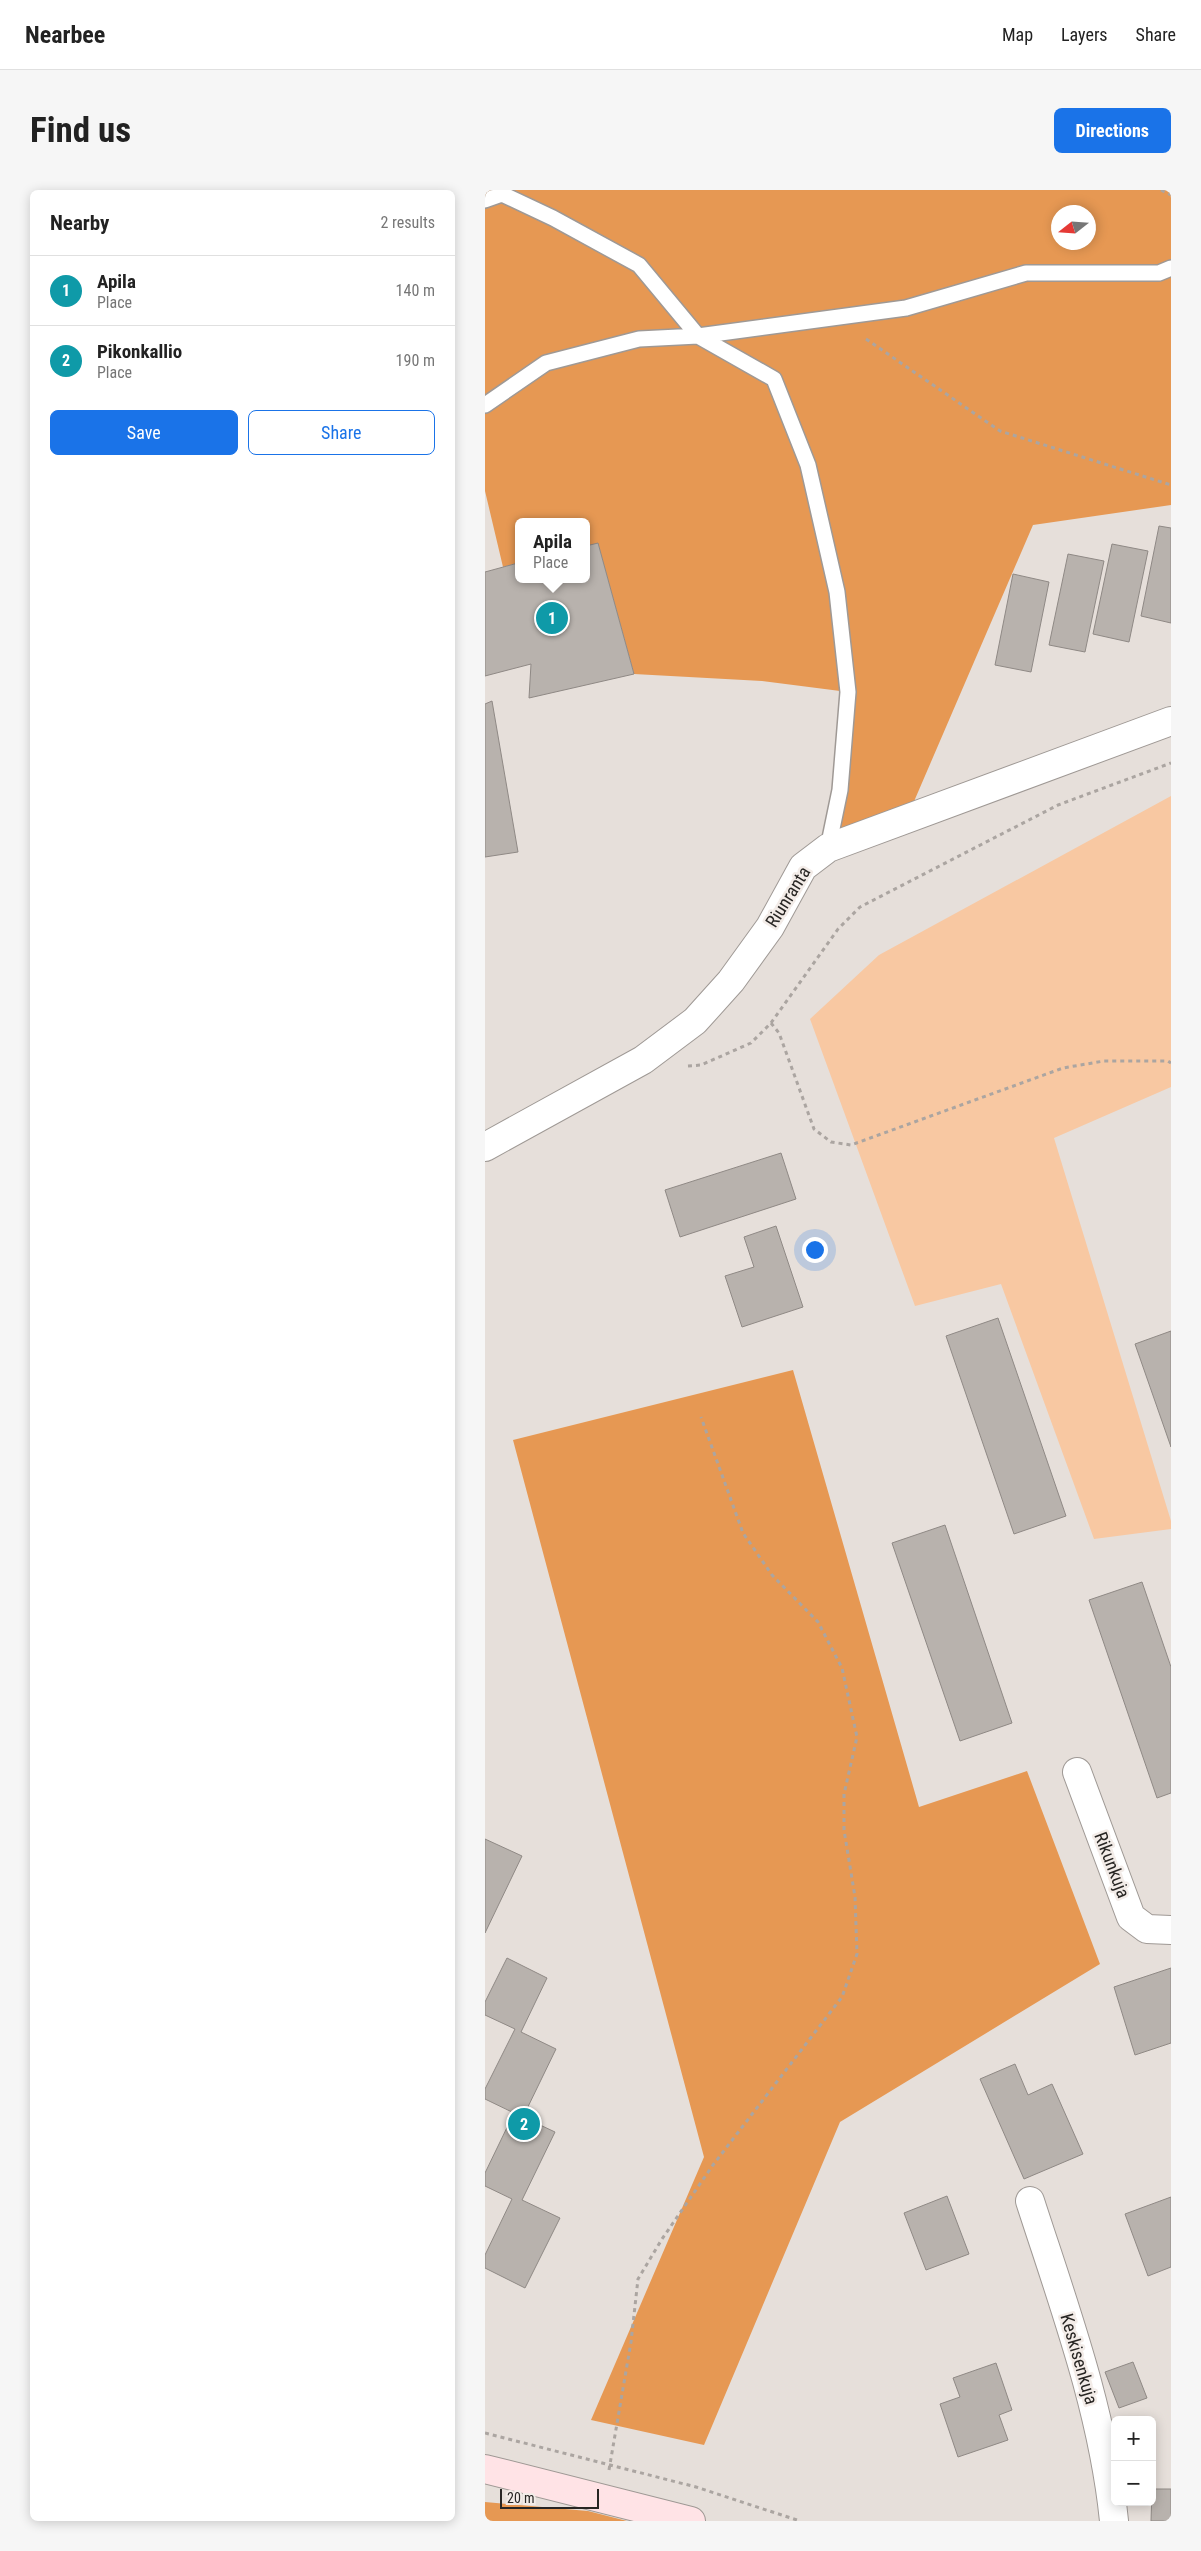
<!DOCTYPE html>
<html lang="en">
<head>
<meta charset="utf-8">
<style>
  body { margin:0; font-family:"Roboto Condensed",sans-serif; background:#f6f6f6; color:#222 }
  .controls { position:absolute; right:15px; bottom:15px; display:grid; overflow:hidden; border-radius:8px; box-shadow:0 2px 12px #0003 }
  .controls button { width:45px; height:45px; display:grid; place-items:center; padding:0; border:0; border-bottom:1px solid #e0e0e0; background:#fff; color:#222; font:25px sans-serif }
  .compass { position:absolute; left:566px; top:15px; width:45px; height:45px; border-radius:50%; background:#fff; box-shadow:0 2px 12px #0003; rotate:253deg }
  .scale { position:absolute; left:15px; bottom:12px; width:99px; box-sizing:border-box; padding-left:5px; border:2px solid #282624; border-top:0; font-size:14px; line-height:18px; white-space:nowrap; color:#282624; -webkit-text-stroke:4px #f3ece8; paint-order:stroke }
  .you { position:absolute; left:329px; top:1059px; width:18px; height:18px; margin:-12px; border:4px solid #fff; border-radius:50%; background:#1a73e8; box-shadow:0 0 0 8px #1a73e833 }
  .badge { display:grid; place-items:center; width:32px; height:32px; border-radius:50%; background:#1a73e8; color:#fff; font-size:16px; font-weight:700 }
  .pin { position:absolute; translate:-50% -50%; border:2px solid #fff; box-shadow:0 1px 5px #0006 }
  .popup { position:absolute; left:30px; top:328px; width:75px; height:65px; box-sizing:border-box; display:grid; place-content:center; border-radius:8px; background:#fff; filter:drop-shadow(0 1px 4px #0005); font-size:16px; white-space:nowrap; color:#767676 }
  .popup b { font-size:19px; color:#222 }
  .popup::after { content:''; position:absolute; left:50%; top:100%; margin-left:-10px; border:10px solid transparent; border-top-color:#fff }
  .list { margin:0; padding:0; list-style:none }
  h2 { display:flex; justify-content:space-between; align-items:center; height:65px; margin:0; padding:0 20px; font-size:21px }
  h2 small { font-size:16px; font-weight:400; color:#767676 }
  .list li { display:grid; grid-template-columns:32px 1fr auto; gap:15px; align-items:center; box-sizing:border-box; height:70px; padding:0 20px; border-top:1px solid #e0e0e0 }
  .list b { display:block; font-size:19px; white-space:nowrap }
  .list p { margin:0; font-size:16px; white-space:nowrap; color:#767676 }
  .list em { font-size:16px; font-style:normal; color:#767676 }
  .actions { display:flex; gap:10px; padding:15px 20px }
  .actions a { flex:1; padding:11px 0; border:1px solid #1a73e8; border-radius:8px; text-align:center; font-size:18px; color:#1a73e8 }
  .actions .main { background:#1a73e8; color:#fff }
  .map { position:relative; flex:none; width:686px; height:2331px; overflow:hidden; border-radius:8px }
  header { display:flex; align-items:center; gap:30px; box-sizing:border-box; height:70px; padding:0 25px; background:#fff; border-bottom:1px solid #e0e0e0 }
  header strong { font-size:24px }
  nav { display:flex; gap:28px; margin-inline-start:auto; font-size:18px }
  .intro { display:flex; align-items:center; justify-content:space-between; box-sizing:border-box; height:120px; padding:0 30px }
  h1 { margin:0; font-size:35px }
  .button { padding:12px 22px; border-radius:8px; background:#1a73e8; color:#fff; font-size:18px; font-weight:700 }
  main { display:flex; gap:30px; padding:0 30px }
  aside { flex:1; background:#fff; border-radius:8px; box-shadow:0 2px 12px #0003 }
  .map>svg:first-child { display:block }
</style>
</head>
<body>
<header>
<strong>Nearbee</strong>
<nav><a>Map</a><a>Layers</a><a>Share</a></nav>
</header>
<div class="intro"><h1>Find us</h1><a class="button">Directions</a></div>
<main>
<aside>
<h2>Nearby<small>2 results</small></h2>
<ul class="list">
<li><span class="badge" style="background:#0f9aa8">1</span><div><b>Apila</b><p>Place</p></div><em>140 m</em></li>
<li><span class="badge" style="background:#0f9aa8">2</span><div><b>Pikonkallio</b><p>Place</p></div><em>190 m</em></li>
</ul>
<div class="actions"><a class="main">Save</a><a>Share</a></div>
</aside>
<div class="map">
<svg width="686" height="2331" viewBox="0 0 686 2331">
  <rect width="100%" height="100%" fill="#e6dfda"/>
  <path fill="#f8c8a2" d="M686,606V897L569,948L686,1331V1339L609,1349L516,1094L430,1116L325,829L394,765Z"/>
  <path fill="#e69853" fill-rule="evenodd" d="M0,0H686V315L548,335L421,630L343,658L363,502L277,491L149,484L113,354L101,356V332H33V373L18,377L0,301ZM574,22H604V52H574Z
    M308,1180L434,1617L542,1581L615,1774L355,1932L219,2255L106,2230L219,1967L28,1250Z
    M0,2312L103,2321L142,2331H0Z"/>
  <path fill="#b8b2ad" stroke="#8f8985" d="M674,336L686,338V433L656,426Z
    M113,353L149,484L44,508L46,474L0,486V382L33,373V389H101V356Z
    M627,354L663,361L644,452L608,444Z
    M583,364L619,371L600,462L564,455Z
    M528,384L564,392L546,482L510,475Z
    M7,511L33,662L0,667V514Z
    M296,963L311,1009L195,1047L180,1000Z
    M291,1036L318,1117L257,1137L240,1086L269,1077L259,1047Z
    M513,1128L581,1326L529,1344L461,1146Z
    M686,1141V1257L650,1154Z
    M460,1335L527,1533L475,1551L407,1353Z
    M657,1392L686,1477V1603L672,1608L604,1410Z
    M0,1649L37,1666L0,1743Z
    M22,1768L62,1788L36,1842L71,1859L38,1927L70,1942L37,2010L75,2028L40,2098L0,2078V2065L27,2009L0,1996V1983L29,1923L0,1909V1899L30,1839L0,1825V1812Z
    M686,1778V1853L650,1865L629,1797Z
    M530,1874L543,1905L567,1894L598,1964L539,1989L495,1889Z
    M462,2006L484,2064L441,2080L419,2023Z
    M686,2007V2077L663,2086L640,2024Z
    M648,2172L662,2208L634,2218L620,2182Z
    M511,2173L527,2220L514,2225L523,2250L473,2267L455,2214L475,2207L468,2188Z
    M667,2299H686V2331H666Z"/>
  <g fill="none" stroke-linecap="round" stroke-linejoin="round">
    <defs>
      <path id="lane" d="M0,10L17,4L68,28L154,75L213,146L421,118L541,83H674L686,78
        M0,215L61,173L154,149L213,146L289,189L323,275L352,402L363,502L355,600L343,658"/>
      <path id="street" d="M0,957L158,870L210,831L246,791L285,737L318,677L343,658L686,531
        M592,1582L646,1727L662,1739L686,1740
        M545,2011C579,2116 618,2221 629,2331"/>
      <path id="secondary" d="M0,2279L206,2331"/>
    </defs>
    <use href="#lane" stroke="#9f9995" stroke-width="18"/>
    <use href="#street" stroke="#9f9995" stroke-width="30"/>
    <use href="#secondary" stroke="#9f9995" stroke-width="30"/>
    <path stroke="#aba5a1" stroke-width="3" stroke-dasharray="4 4" stroke-linecap="butt" d="M676,0L686,5
      M381,149L515,241L686,295
      M286,833L294,843L329,939L346,952L366,955L578,878L619,871H683L686,873
      M203,876L216,875L266,853L286,833L353,739L375,717L573,615L686,573
      M0,2243L211,2297L315,2331
      M124,2280L146,2152L153,2089L177,2049L228,1975L357,1807L372,1764L370,1707L359,1640V1604L372,1547L357,1478L333,1432L287,1385L258,1343L216,1227"/>
    <use href="#lane" stroke="#fff" stroke-width="15"/>
    <use href="#street" stroke="#fff" stroke-width="28"/>
    <use href="#secondary" stroke="#ffe3e6" stroke-width="28"/>
  </g>
  <g text-anchor="middle" stroke-width="5" stroke-linejoin="round" paint-order="stroke">
    <g font-size="18" fill="#282624" stroke="#f3ece8">
      <text transform="translate(303 707) rotate(-58)" y="6">Riunranta</text>
      <text transform="translate(627 1675) rotate(69)" y="6">Rikunkuja</text>
      <text transform="translate(594 2169) rotate(74)" y="6">Keskisenkuja</text>
    </g>
  </g>
</svg>
<div class="controls">
<button>+</button>
<button>−</button>
</div>
<svg class="compass" viewBox="-18 -18 36 36"><path d="M0-13l5 13h-10z" fill="#e53935"/><path d="M0 13l5-13h-10z" fill="#767676"/></svg>
<div class="scale">20 m</div>
<div class="you"></div>
<div class="pin badge" style="left:67px;top:428px;background:#0f9aa8">1</div>
<div class="popup"><b>Apila</b>Place</div>
<div class="pin badge" style="left:39px;top:1934px;background:#0f9aa8">2</div>
</div>
</main>
</body>
</html>
